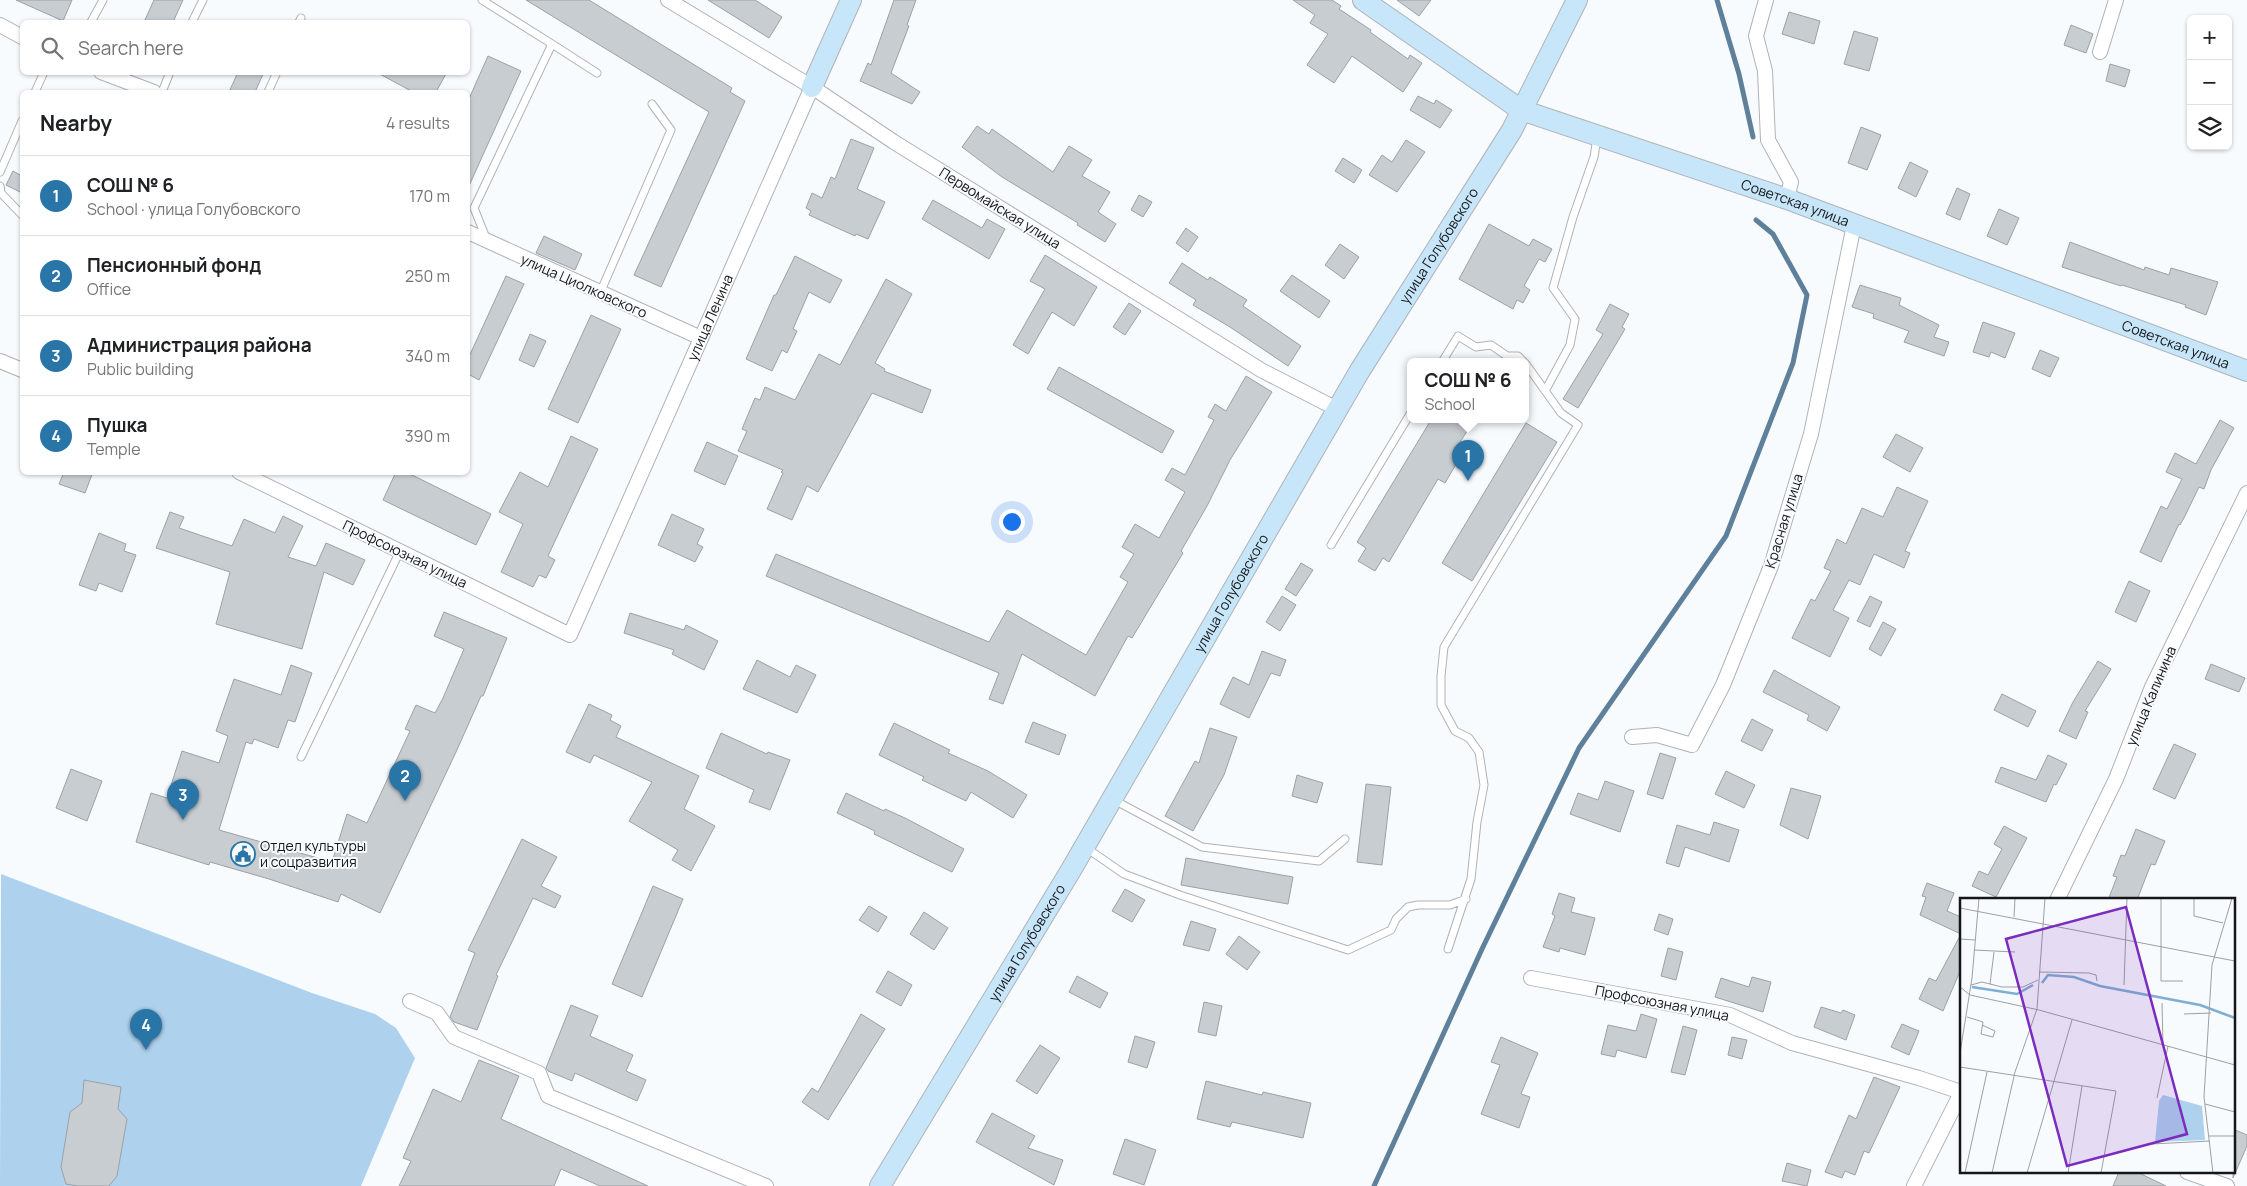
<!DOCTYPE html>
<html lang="en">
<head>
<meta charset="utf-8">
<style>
  body { margin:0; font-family:Manrope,sans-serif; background:#f6f6f6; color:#202124 }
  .controls { position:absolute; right:15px; top:15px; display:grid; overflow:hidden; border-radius:8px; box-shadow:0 1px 4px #0004 }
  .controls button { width:45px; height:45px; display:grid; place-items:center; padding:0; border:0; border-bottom:1px solid #e0e0e0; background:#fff; color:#202124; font:25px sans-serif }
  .you { position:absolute; left:1011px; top:521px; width:18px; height:18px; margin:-12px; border:4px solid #fff; border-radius:50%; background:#1a73e8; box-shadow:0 0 0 8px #1a73e833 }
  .badge { display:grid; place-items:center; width:32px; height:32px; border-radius:50%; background:#2a75a8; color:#fff; font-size:16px; font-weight:700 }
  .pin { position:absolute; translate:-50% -41px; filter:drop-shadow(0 1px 2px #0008) }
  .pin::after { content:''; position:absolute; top:26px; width:18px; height:15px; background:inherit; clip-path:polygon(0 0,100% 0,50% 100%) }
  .popup { position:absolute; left:1407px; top:358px; width:122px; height:65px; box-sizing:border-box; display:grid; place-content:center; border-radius:8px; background:#fff; filter:drop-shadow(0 1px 4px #0005); font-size:16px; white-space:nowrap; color:#757577 }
  .popup b { font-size:19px; color:#202124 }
  .popup::after { content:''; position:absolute; left:50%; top:100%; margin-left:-10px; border:10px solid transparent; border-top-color:#fff }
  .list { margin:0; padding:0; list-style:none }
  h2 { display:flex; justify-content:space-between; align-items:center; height:65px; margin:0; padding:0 20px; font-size:21px }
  h2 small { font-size:16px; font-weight:400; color:#757577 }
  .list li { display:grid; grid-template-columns:32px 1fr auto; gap:15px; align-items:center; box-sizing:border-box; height:80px; padding:0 20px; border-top:1px solid #e0e0e0 }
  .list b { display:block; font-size:19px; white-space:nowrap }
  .list p { margin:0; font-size:16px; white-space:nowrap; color:#757577 }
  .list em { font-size:16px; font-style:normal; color:#757577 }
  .icon { flex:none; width:28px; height:28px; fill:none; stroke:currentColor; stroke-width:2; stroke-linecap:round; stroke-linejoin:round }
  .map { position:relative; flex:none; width:2247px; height:1186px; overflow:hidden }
  .search { position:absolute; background:#fff; box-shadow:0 1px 4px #0004; left:20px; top:20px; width:450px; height:55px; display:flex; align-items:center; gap:12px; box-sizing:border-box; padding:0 18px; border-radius:8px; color:#757577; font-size:19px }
  .panel { position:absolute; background:#fff; box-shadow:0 1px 4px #0004; left:20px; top:90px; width:450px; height:385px; border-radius:8px }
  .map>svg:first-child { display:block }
</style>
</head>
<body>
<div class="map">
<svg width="2247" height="1186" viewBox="0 0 2247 1186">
  <rect width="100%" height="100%" fill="#f8fbfe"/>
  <path fill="#aed1ed" d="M1,874L312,993L375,1014L396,1028L415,1058L361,1186H0Z"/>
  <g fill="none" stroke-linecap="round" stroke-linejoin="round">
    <path stroke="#5e809b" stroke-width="5" d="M1717,0L1739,74L1753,137
      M1374,1186L1482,949L1579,748L1726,536L1793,363L1807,295L1773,234L1756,220"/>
  </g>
  <path fill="#c8cdd2" stroke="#9ca1a6" d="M16,0H72L63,21Z
    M154,0H183L173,22H144Z
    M526,0H589L732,88L730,92L745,101L661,287L634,275L709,112Z
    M708,0H755L782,17L769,38Z
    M894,0H916L907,25L909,26L891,73L920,92L912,104L860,81L868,63L871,65Z
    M1293,0H1332L1341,6L1339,9L1371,30L1370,32L1408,59L1410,55L1422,63L1403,92L1352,56L1334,83L1307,65L1328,34L1310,23L1315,15Z
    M1397,0H1431L1419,16Z
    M1789,12L1820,21L1814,44L1782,34Z
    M2071,25L2093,34L2086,53L2064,45Z
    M1854,31L1878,38L1869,71L1844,64Z
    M488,56L521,71L468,188V101Z
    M2110,64L2130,70L2125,87L2106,81Z
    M238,72H264L255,92H229Z
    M376,72H447L436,92H413Z
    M1418,96L1434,104L1436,100L1452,110L1440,128L1410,110Z
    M977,126L989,134L992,129L1053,172L1069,146L1092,160L1082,176L1110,192L1098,212L1116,224L1105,242L1077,225L1078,223L1002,177L962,147Z
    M1861,127L1881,135L1867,170L1848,163Z
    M851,139L874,148L857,189L885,202L868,239L856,234L855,236L809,215L811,211L806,208L812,193L822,198L831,177L835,179Z
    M1406,140L1425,152L1397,192L1369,175L1382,155L1392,162Z
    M1343,158L1362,170L1354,183L1335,171Z
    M1910,162L1928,171L1916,197L1898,188Z
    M13,171L22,176V193L6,185Z
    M1957,188L1970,194L1960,220L1946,214Z
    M1139,195L1152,202L1143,217L1131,210Z
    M933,200L982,228L987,219L1005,229L989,259L922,219Z
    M1999,209L2019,218L2007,245L1987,236Z
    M1489,224L1529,246L1533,239L1552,249L1545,262L1539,259L1524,286L1530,290L1523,303L1517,300L1513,309L1459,279Z
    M1186,228L1198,237L1188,252L1176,243Z
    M544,236L582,254L575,270L536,253Z
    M2070,242L2144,270L2145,267L2169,275L2171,268L2218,282L2206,315L2185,307L2186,305L2122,285L2121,286L2062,267Z
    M1340,244L1359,257L1344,279L1325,265Z
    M1045,255L1097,287L1074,326L1052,312L1028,354L1013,345L1045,289L1030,281Z
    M795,256L842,280L830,303L809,292L793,329L797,331L787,353L782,350L772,371L746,359L774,295H776Z
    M1182,263L1208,280L1210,277L1247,300L1243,306L1301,346L1288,366L1230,327L1193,305L1196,300L1169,283Z
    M1292,275L1330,301L1319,318L1280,291Z
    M506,276L524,284L479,380L468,374V359Z
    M886,279L912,294L875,363L885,369L884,371L931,390L922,413L872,393L818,492L807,486L792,520L767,509L783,473L781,472L783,470L738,451L747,431L742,429L755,398L760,400L765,387L795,400L819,354L840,365Z
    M1860,285L1901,298L1899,305L1939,325L1934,337L1949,342L1944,356L1904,342L1909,331L1873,318L1874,314L1852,307Z
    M1129,303L1141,311L1125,335L1113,327Z
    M1610,304L1629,314L1622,327L1625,329L1578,408L1563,399L1603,334L1596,330Z
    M591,315L621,329L578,423L548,409Z
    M1983,322L2015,333L2005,358L1991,352L1989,357L1973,352Z
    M530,334L546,341L534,367L519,360Z
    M2040,350L2059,358L2050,377L2032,369Z
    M1059,367L1174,431L1162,453L1047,389Z
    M1246,376L1272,392L1230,460L1207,506L1181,551L1183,553L1132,638L1128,636L1095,696L1022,654L1003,704L989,699L999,673L766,576L776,554L989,642L1007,610L1086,655L1128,582L1120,577L1134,554L1122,547L1135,524L1159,538L1185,492L1165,480L1172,468L1185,475L1214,420L1208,417L1215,404L1226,411Z
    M1431,420H1474L1452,455L1459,459L1445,483L1438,479L1389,562L1383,558L1375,571L1358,561L1366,548L1357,542Z
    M2220,420L2234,428L2211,470L2204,489L2199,487L2185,516L2180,525L2179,524L2161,562L2140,552L2161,506L2167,509L2182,479L2166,472L2175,453L2196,464Z
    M1526,423L1557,442L1472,581L1442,563Z
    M1896,434L1923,448L1910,472L1883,457Z
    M571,436L598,449L548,556L555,560L546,578L539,575L533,587L501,572L523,524L499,512L520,472L548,487Z
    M707,442L738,456L725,485L694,471Z
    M64,472H93L85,493L59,484Z
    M396,472H406L491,514L476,545L383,500Z
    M1897,487L1928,501L1905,551L1910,553L1904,568L1874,554L1860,585L1849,580L1833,610L1849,618L1830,657L1792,638L1811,599L1815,601L1831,571L1824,568L1837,539L1846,544L1862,508L1883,517Z
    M170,512L184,517L179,528L232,546L244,519L275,533L283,516L303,526L288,557L316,566L326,543L365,560L353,585L324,572L302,649L216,624L230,572L156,548Z
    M672,514L704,529L697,544L703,547L695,562L658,545Z
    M99,533L126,544L124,551L136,555L122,592L99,583L96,591L79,585Z
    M1301,563L1313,570L1296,596L1285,589Z
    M2129,581L2150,591L2136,622L2115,612Z
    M1282,596L1296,605L1280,631L1266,622Z
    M1870,596L1882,602L1870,627L1857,621Z
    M444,612L507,638L483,696H481L456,752L380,913L341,894L338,902L269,879L210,862L209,865L136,842L151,793L167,798L182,751L219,763L228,736L216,731L234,679L281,695L291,665L312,673L295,722L288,720L278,748L254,739L252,744L246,742L219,830L332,862L347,814L367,823L410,731L405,729L416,705L435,713L443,698L464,649L434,636Z
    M630,613L684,630L686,625L718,641L704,670L672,654L674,650L624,633Z
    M1883,622L1896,629L1881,656L1869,649Z
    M1262,651L1286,660L1280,676L1271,673L1249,718L1220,704L1233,677L1249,685Z
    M757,660L790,677L796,665L816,675L797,713L743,689Z
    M2098,661L2111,669L2085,711L2088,712L2076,739L2059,731L2073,702Z
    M2211,664L2245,678L2239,692L2205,679Z
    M1774,670L1840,707L1827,731L1807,720L1809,715L1763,692Z
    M2002,694L2036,711L2028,727L1994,710Z
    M589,704L612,715L610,720L621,726L616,737L699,776L684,809L715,826L691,871L672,860L678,850L629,821L652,782L594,755L590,763L566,752Z
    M1752,719L1773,730L1762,751L1741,741Z
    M1033,722L1066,735L1059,755L1025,742Z
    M894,723L950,750L948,753L988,771L1027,795L1013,818L971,792L966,801L922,780L924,777L879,755Z
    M1210,728L1237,737L1224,775L1193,831L1165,816L1195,761L1199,763Z
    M721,733L767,754L768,752L790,760L770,810L749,802L754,790L706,768Z
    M2174,744L2196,754L2175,799L2153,789Z
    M1660,753L1676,758L1663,799L1647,794Z
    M2048,755L2067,764L2056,785L2054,784L2046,802L1995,782L2001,767L2036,780Z
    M71,769L102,781L87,821L56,808Z
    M1726,771L1755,785L1744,808L1715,794Z
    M1297,775L1323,783L1317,803L1292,796Z
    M1605,781L1634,791L1620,832L1570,814L1578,793L1598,800Z
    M1366,784L1391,787L1382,865L1357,862Z
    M1791,788L1821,796L1808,839L1780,825Z
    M846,793L884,811L885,809L905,818L964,849L952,872L874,834L875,831L837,813Z
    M1714,822L1739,830L1729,862L1685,847L1679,867L1666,863L1677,825L1710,835Z
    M2004,826L2027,838L1996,897L1972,886L1979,871L1988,875L2002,849L1994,844Z
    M2136,829L2165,841L2155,865L2151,864L2137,900H2108L2117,877L2113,876L2121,855L2125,856Z
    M522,839L557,857L541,886L561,896L555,908L533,898L496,975L498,976L477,1030L454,1022L450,1017L475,953L468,950Z
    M1186,858L1293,877L1288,904L1181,885Z
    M1927,883L1954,893L1947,911L1961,917V969L1943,1011L1919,999L1929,978L1936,981L1961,934L1920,915L1926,897L1922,896Z
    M653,886L683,899L642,997L612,984Z
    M1125,889L1145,900L1132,922L1112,911Z
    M1559,893L1575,898L1571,912L1595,918L1585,955L1560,948L1559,952L1543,947L1555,916L1552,914Z
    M869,906L887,917L878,932L859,920Z
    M924,912L948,928L934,950L910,934Z
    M1659,914L1673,919L1668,935L1654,930Z
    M1191,921L1216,929L1209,951L1183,945Z
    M1239,936L1260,952L1247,970L1226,954Z
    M1668,948L1683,952L1676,980L1661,976Z
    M888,971L912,985L901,1006L876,992Z
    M1077,976L1108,993L1100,1008L1069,992Z
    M1752,977L1771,982L1763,1012L1715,997L1721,978L1749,987Z
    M1204,1002L1222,1006L1216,1036L1198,1032Z
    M571,1005L598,1016L590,1036L633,1055L626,1071L646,1080L637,1101L575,1073L572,1081L548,1071L546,1068Z
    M1821,1007L1841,1013L1843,1010L1855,1015L1846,1040L1814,1027Z
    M861,1014L885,1029L828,1120L802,1102L812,1088L818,1092Z
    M1641,1014L1657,1019L1646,1058L1617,1050L1615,1057L1601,1054L1608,1025L1636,1031Z
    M1902,1024L1919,1031L1909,1055L1891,1047Z
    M1683,1026L1697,1030L1685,1075L1671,1072Z
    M1135,1036L1155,1042L1147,1068L1128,1062Z
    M1501,1037L1538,1053L1521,1094L1530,1097L1519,1128L1481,1114L1500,1065L1491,1062Z
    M1732,1037L1747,1040L1742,1059L1728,1055Z
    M1040,1045L1060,1058L1037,1094L1016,1081Z
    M479,1060L519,1076L501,1119L648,1186H600L561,1169L554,1186H399L411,1161L403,1158L433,1089L461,1102Z
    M1874,1077L1900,1087L1869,1153L1864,1151L1855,1175L1845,1171L1842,1178L1825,1172L1849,1115L1856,1119Z
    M84,1080L121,1087L118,1109L127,1119L117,1176L109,1186H78L66,1184L61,1167L70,1112L82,1103Z
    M1206,1081L1262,1095L1263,1092L1311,1103L1303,1138L1232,1122L1230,1127L1197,1119Z
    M992,1113L1035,1136L1028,1148L1063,1160L1054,1185L976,1142Z
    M2233,1129L2247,1135V1146L2233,1178Z
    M1125,1139L1156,1150L1144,1185L1113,1174Z
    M1787,1163L1811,1170L1807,1186L1782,1181Z
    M2119,1172H2137L2166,1186H2113Z"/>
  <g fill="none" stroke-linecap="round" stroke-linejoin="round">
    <defs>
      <path id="lane" d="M482,0L552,44
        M91,22L103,0
        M192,22L203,0
        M299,22L301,18
        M35,92L44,72
        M162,92L170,72
        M268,92L277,72
        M0,172L22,121
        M0,186L1,193L22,215
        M486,238L474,208L552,44L597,73
        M600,293L671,130L652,104
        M1442,362L1458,336L1476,347L1491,345L1507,356H1518L1524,362
        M1545,391L1570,345L1575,319L1553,288L1573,217L1594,157L1597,138
        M1331,545L1410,414
        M301,757L400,551
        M1114,800L1202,847L1319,861L1345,839
        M1085,847L1124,874L1180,895L1348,950L1391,930L1396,919L1408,907L1418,905H1450L1466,899
        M1448,949L1471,879L1477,822L1484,785L1479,752L1469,738L1455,731L1441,705V676L1444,647L1578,425L1561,413L1526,364"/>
      <g id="street">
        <path d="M668,0L812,87L894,142L1261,370L1337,409"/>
        <path d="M1766,0L1756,36L1765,71L1768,140L1791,182L1787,199"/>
        <path d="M0,25L22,37"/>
        <path d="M2100,52L2116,0"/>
        <path d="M101,72L154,92"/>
        <path d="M468,232L701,338"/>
        <path d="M0,361L22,370"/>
        <path id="s1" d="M239,472L570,635L812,87"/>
        <path d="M1632,737L1657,735L1692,745L1723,685L1771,566L1811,434L1854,225"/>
        <path d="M2057,900L2116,779L2152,687L2247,493"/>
        <path d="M1531,978L1730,1015L1792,1043L1919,1078L1961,1092"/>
        <path d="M410,1001L437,1013L454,1037L539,1073L548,1096L766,1186"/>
        <path d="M2187,1172L2227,1186"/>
        <path d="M1914,1186L1961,1093"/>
      </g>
      <g id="secondary">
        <path id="s2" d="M1363,0L1521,110L1787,199L2247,371"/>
        <path d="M812,87L851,0"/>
        <path id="s3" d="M880,1186L1071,870L1359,372L1512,130L1577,0"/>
      </g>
    </defs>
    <use href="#lane" stroke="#aeb3b8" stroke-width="9"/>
    <use href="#street" stroke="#aeb3b8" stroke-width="16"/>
    <use href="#secondary" stroke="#aeb3b8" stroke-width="22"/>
    <use href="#lane" stroke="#fff" stroke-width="7"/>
    <use href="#street" stroke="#fff" stroke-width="14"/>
    <use href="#secondary" stroke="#c8e6fa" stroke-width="20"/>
  </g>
  <defs>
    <symbol id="civic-ring" viewBox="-11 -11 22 22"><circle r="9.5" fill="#f8fbfe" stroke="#2a75a8" stroke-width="1.5"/><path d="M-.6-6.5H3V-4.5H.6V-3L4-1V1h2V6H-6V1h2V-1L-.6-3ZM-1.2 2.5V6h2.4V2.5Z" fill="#2a75a8"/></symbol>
  </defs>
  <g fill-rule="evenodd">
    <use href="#civic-ring" x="229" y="840" width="28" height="28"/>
  </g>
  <g text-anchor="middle" stroke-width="4" stroke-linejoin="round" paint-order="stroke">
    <g font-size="14" fill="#141618" stroke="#f8fbfe">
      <text dy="5" stroke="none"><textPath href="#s2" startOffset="482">Советская улица</textPath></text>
      <text transform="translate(1000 208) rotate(32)" y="5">Первомайская улица</text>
      <text dy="5" stroke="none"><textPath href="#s3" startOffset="1094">улица Голубовского</textPath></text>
      <text transform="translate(584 286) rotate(24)" y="5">улица Циолковского</text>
      <text dy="5" stroke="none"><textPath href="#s1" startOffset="716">улица Ленина</textPath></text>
      <text dy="5" stroke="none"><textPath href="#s2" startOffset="888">Советская улица</textPath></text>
      <text transform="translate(1784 521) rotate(-73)" y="5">Красная улица</text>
      <text transform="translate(405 554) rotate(26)" y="5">Профсоюзная улица</text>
      <text dy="5" stroke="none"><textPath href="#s3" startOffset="689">улица Голубовского</textPath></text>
      <text transform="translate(2151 696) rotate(-67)" y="5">улица Калинина</text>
      <text dy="5" stroke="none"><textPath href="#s3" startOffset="284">улица Голубовского</textPath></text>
      <text transform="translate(1662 1003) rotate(11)" y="5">Профсоюзная улица</text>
    </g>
    <g font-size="14" fill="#141618" stroke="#f8fbfe" text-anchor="start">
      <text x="260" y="851">Отдел культуры<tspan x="260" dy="16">и соцразвития</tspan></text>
    </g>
  </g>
  <g transform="translate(1960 898)">
    <rect width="275" height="275" fill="#f8fbfe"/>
    <path d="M203,197L242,208L245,242L195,244L199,203Z" fill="#aed1ed"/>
    <path fill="none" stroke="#7eaed3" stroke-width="2.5" d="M82,85L88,77L114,79L140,88L240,107L275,120M12,89L57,96L73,87"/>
    <path fill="none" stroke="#9d9fa2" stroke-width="1" d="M201,0V83H223M234,0V18L263,25M0,10L275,63M54,19L55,0M0,41L15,42M14,52L55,54M79,74L129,75L136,77L137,83M30,86L34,54M11,87L22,84L42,89H63L78,82M164,87L167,0M0,89L10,97L79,112L275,167M202,105L203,147M224,116L251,115M7,119L23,124L21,136L33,139L35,133L22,127M0,155L12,80L19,0M0,169L156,193L141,275M197,200L208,148M245,206L275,214M249,238H275M192,246L250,243M5,275L27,174M32,275L55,174L77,111L85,0M67,275L112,122M108,275L122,188M253,275L244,199L252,67L272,0"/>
    <path fill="#7b2cbf" fill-opacity="0.15" stroke="#7b2cbf" stroke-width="2.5" d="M166,9L227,236L107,268L46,41Z"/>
    <rect width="275" height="275" fill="none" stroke="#141618" stroke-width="2.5"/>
  </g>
</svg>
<div class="controls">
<button>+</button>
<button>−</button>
<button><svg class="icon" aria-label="layers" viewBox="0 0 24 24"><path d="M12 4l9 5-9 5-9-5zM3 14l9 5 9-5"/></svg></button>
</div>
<div class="you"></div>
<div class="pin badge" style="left:1468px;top:481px">1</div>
<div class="popup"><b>СОШ № 6</b>School</div>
<div class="pin badge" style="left:405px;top:801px">2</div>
<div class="pin badge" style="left:183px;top:820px">3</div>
<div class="pin badge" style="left:146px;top:1050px">4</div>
<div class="search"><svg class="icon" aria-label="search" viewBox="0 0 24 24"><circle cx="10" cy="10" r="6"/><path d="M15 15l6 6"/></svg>Search here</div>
<section class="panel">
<h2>Nearby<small>4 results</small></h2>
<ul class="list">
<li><span class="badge">1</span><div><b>СОШ № 6</b><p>School · улица Голубовского</p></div><em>170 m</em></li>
<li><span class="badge">2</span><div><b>Пенсионный фонд</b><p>Office</p></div><em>250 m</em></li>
<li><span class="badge">3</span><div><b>Администрация района</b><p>Public building</p></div><em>340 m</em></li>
<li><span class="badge">4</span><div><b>Пушка</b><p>Temple</p></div><em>390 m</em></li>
</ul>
</section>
</div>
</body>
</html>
